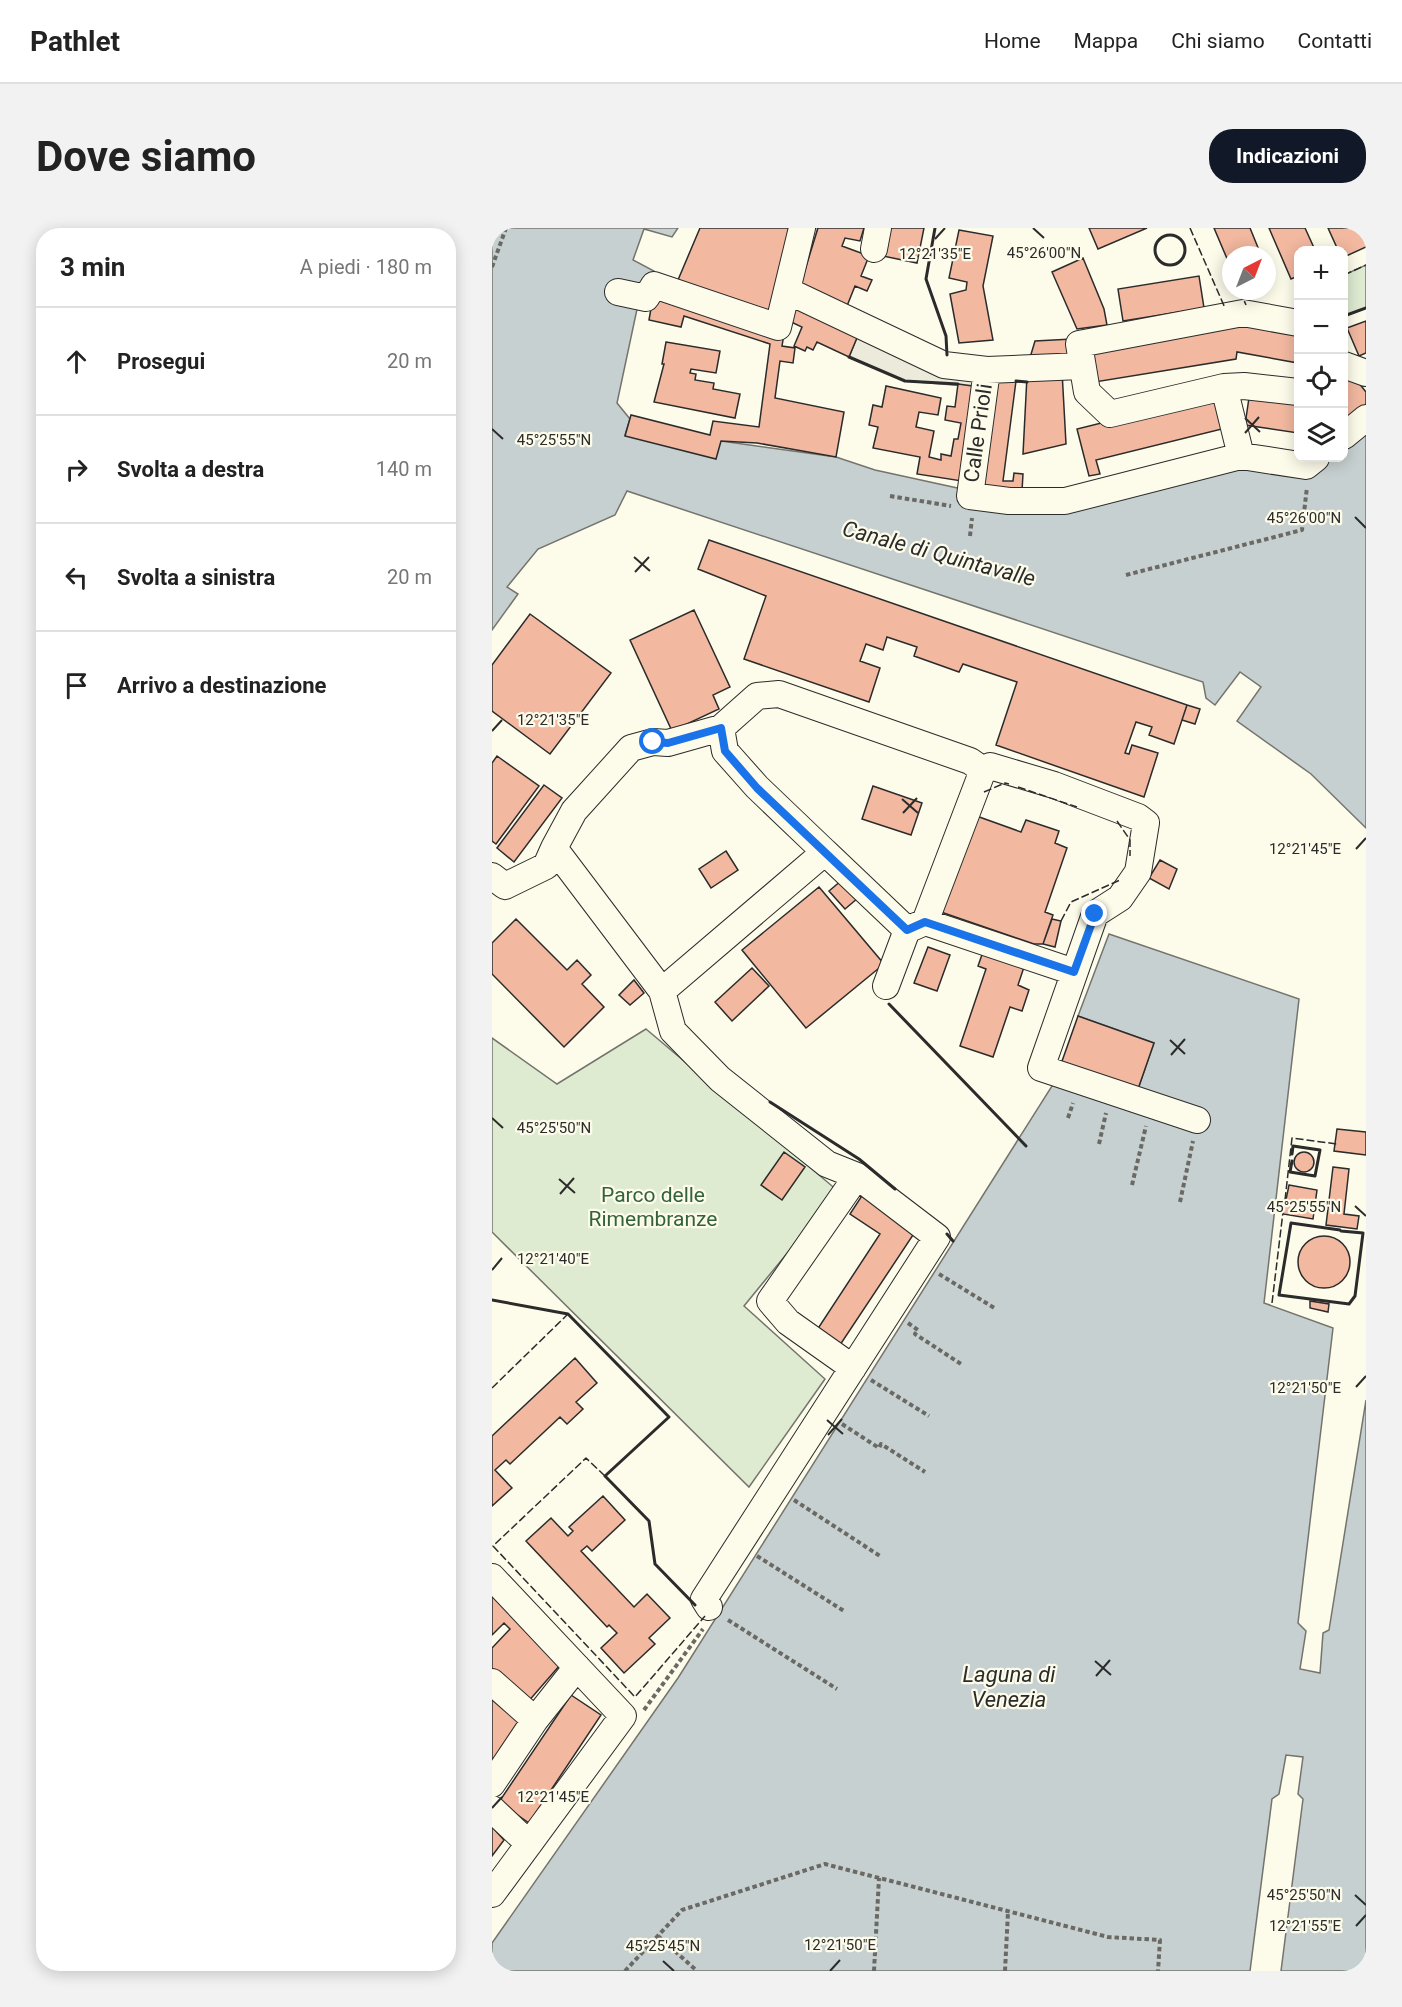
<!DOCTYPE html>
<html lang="it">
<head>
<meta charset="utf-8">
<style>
  body { margin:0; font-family:Roboto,sans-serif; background:#f2f2f2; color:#222 }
  .controls { position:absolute; right:18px; top:18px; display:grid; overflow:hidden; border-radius:12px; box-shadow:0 3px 15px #0003 }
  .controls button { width:54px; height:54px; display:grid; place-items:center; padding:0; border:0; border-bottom:2px solid #e0e0e0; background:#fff; color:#222; font:30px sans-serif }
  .compass { position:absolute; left:730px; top:18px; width:54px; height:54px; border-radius:50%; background:#fff; box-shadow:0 3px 15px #0003; rotate:42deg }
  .stop { position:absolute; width:18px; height:18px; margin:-14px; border:4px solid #1a73e8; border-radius:50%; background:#fff }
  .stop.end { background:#1a73e8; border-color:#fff; box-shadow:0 2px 6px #0008 }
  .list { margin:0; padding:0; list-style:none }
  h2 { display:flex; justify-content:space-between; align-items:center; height:78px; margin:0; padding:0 24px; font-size:26px }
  h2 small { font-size:20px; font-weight:400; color:#767676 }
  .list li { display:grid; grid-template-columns:39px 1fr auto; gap:18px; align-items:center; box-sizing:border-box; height:108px; padding:0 24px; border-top:2px solid #e0e0e0 }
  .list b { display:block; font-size:22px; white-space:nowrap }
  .list em { font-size:20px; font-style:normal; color:#767676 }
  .icon { flex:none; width:33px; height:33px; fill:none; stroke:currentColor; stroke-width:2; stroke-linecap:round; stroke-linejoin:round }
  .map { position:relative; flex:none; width:874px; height:1743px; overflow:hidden; border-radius:24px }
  header { display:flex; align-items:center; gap:36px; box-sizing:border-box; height:84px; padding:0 30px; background:#fff; border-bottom:2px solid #e0e0e0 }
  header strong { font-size:28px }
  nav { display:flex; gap:33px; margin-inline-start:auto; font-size:21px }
  .intro { display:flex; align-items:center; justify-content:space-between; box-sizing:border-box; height:144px; padding:0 36px }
  h1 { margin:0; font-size:42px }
  .button { padding:15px 27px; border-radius:24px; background:#111827; color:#fff; font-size:21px; font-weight:700 }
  main { display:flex; gap:36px; padding:0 36px }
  aside { flex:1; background:#fff; border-radius:24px; box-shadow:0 3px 15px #0003 }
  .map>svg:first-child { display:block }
</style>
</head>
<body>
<header>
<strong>Pathlet</strong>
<nav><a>Home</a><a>Mappa</a><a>Chi siamo</a><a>Contatti</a></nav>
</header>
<div class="intro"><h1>Dove siamo</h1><a class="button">Indicazioni</a></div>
<main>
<aside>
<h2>3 min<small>A piedi · 180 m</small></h2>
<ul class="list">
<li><svg class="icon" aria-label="ahead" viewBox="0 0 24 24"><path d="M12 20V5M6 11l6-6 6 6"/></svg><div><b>Prosegui</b></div><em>20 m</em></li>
<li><svg class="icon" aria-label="right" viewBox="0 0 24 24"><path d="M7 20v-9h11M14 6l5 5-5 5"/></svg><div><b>Svolta a destra</b></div><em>140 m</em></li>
<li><svg class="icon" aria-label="left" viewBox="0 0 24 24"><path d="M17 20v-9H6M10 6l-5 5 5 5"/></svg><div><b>Svolta a sinistra</b></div><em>20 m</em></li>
<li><svg class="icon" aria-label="arrive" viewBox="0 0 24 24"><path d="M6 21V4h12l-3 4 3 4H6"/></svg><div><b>Arrivo a destinazione</b></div></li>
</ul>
</aside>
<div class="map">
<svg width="874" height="1743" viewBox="0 0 874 1743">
  <rect width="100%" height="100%" fill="#fdfbea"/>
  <path fill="#deebd1" stroke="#74746e" stroke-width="1.5" d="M874,37V80L852,88V47Z
    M154,801L346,963L252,1078L333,1151L257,1259L0,1004V810L65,856Z"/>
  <path fill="#eceadb" stroke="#74746e" stroke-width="1.5" d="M301,0H326L308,59L455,127L535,148V154L500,151L498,160L413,153L357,129L367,105L300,75Z"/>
  <path fill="#c7d0d0" stroke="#74746e" stroke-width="1.5" d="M0,0H186L180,9L152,1L141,32L162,43L148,67L125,175L138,191L133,207L229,213L344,229L383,242L470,261L517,279L750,234L852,230V216L874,198V600L819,546L745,493L769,459L748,444L723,477L714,470L711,454L135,263L123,287L46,321L15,359L26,366L0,402Z
    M617,706L807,771L772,1075L841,1100L806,1395L814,1403L808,1441L828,1445L831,1405L837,1402L874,1172V1743H789L811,1571L806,1566L811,1529L794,1527L787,1566L780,1571L758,1743H0V1715L186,1450L565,850L645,864L662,815L586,788Z"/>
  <path fill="#f2b8a0" stroke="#2b2b2b" stroke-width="1.5" d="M208,0H301L281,90L183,59Z
    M326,0H372L368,13L353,10L350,18L377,28L369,48L380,52L375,63L363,58L355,78L308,58Z
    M391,0H432L425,35L386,27Z
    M597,0H655L606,21Z
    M722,0H758L769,27H739V40Z
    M777,0H813L823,22H806V48L799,51Z
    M836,0H873L874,19L852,29V22H846Z
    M467,2L501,8L491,58L501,112L467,115L458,66L474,62L475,54L457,50Z
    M591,30L612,81L615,97L585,101L560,44Z
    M707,48L712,80L631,93L626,61Z
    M162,63L292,106L290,118L303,120L301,135L288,133L283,170L352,184L344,229L265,215L229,213L224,231L133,208L139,187L218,207L221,193L267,199L278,116L192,88L189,99L157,92Z
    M300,74L367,105L357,129L325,114L321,122L315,119L313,123L302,118L310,99L295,92Z
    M874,93V125L867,128L855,100Z
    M748,94L806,100V135L745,124L744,131L603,154L597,120Z
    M580,111L581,130L537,133L543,113Z
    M174,114L228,123L224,145L199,141L198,145L204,146L203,152L222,155L221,161L248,166L243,190L162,174L172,136H170Z
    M854,139L874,164V184L858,197L852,189V141Z
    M570,143L574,216L531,226L535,148Z
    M500,150L524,153L511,253H521L522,245L531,246L530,263L486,258Z
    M466,156L488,159L476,254L425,246L428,229L381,220L386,199L377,197L381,177L390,179L394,158L449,170L446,187L427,184L424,199L442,203L437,229L449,232V226L459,228L462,211H466L469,195L453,192L455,178L463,179Z
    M758,163L806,170V205L753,197Z
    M730,165L738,199L604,232L608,246L597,248L585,201Z
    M217,312L695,477L682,516L657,507L660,499L644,494L633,525L637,526L640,517L666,525L652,569L504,517L525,454L471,436L467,444L422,428L425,419L395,409L391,422L374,416L368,433L388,440L377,474L252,431L274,368L206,341Z
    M202,382L238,459L221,467L227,481L180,503L138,412Z
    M38,386L119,445L58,526L0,483V437Z
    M695,477L708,481L703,496L690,492Z
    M5,528L47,558L4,616L0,613V535Z
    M52,557L70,570L22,634L5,620Z
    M381,558L430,575L419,607L370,591Z
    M479,586L529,604L534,592L567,603L563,615L575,620L553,684L561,687L551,716H542L446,683Z
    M234,623L246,642L219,660L207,641Z
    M668,632L685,641L677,661L657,650Z
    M350,652L366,670L353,681L337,663Z
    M327,659L392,736L314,800L250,722Z
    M24,691L75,742L85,732L99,747L90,756L112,779L72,819L0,746V715Z
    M560,691L569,693L563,719L551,716Z
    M436,719L458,727L445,763L422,755Z
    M492,721L534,733L526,757L537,762L530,783L518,779L501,829L468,818L494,741L486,738Z
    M260,740L277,758L240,793L223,774Z
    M142,752L152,765L138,777L127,767Z
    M586,788L662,815L645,864L569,836Z
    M845,901L874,904V927L842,923Z
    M802 934a10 10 0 1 1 20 0a10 10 0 1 1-20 0Z
    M292,924L313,939L290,972L269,957Z
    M841,939L857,941L852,986L867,988L865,1001L834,997Z
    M797,957L825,962L821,991L791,986Z
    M373,963L425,1001L346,1120L323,1105L388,1006L358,986Z
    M806 1034a26 26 0 1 1 52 0a26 26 0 1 1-52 0Z
    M818,1073L837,1076L836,1084L818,1080Z
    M83,1130L105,1155L84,1174L91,1181L75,1196L68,1189L18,1236L14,1232L3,1242L20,1260L0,1278V1208Z
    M111,1268L133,1292L100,1323L95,1318L89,1323L142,1379L155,1366L178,1390L157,1410L163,1416L132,1445L109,1420L125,1405L117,1397L115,1399L34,1313L59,1290L76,1308L81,1303L77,1299Z
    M0,1367L68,1437L35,1475L0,1444V1420L18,1401L12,1395L0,1407Z
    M0,1463L31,1490L8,1521L11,1524L0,1537Z
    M79,1467L109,1487L37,1595L7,1574Z
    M0,1599L12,1612L0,1628Z"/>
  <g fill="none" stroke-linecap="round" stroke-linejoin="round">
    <defs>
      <path id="minor" d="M382,21L386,0
        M296,63L452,137L495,142L589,138
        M126,64L154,70L162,57L286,99L310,0
        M852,137L874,145
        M495,142L478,268L517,273H573L749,228L814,238L824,230
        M732,159L618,186L595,164L587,116L751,85L806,95
        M852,208L874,190
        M749,228L732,159L752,158L806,164
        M229,500L233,523L265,559L333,624
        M0,648L13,658L54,638L62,620
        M433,694L491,542
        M394,758L415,702
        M170,763L333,624L415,702L433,694L582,744
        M361,1140L296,1094L278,1073L365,948
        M0,1349L131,1488L0,1666
        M217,1379L212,1371L445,1009L365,948L335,936L228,851L181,803L170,763L62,620L82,583L139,520L161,514L176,515L229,500L265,468L287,466L478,533L491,542L498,538L562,557L646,589L654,595L646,644L628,670L603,686L549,840L705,892
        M0,1454L43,1492
        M0,1556L43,1492L85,1439
        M0,1581L37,1616"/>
    </defs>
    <use href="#minor" stroke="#2b2b2b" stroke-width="28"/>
    <path stroke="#6a6964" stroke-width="4" stroke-dasharray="4.5 3" stroke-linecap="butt" d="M0,39L14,0
      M398,268L459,278
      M478,308L480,290
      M634,347L810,302L815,259
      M576,890L581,875
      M607,916L614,885
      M640,957L654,898
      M688,974L701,913
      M447,1046L504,1081
      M416,1095L426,1102L423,1106L469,1136
      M379,1152L437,1188
      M350,1196L387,1220L389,1216L433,1244
      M302,1272L388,1328
      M265,1328L352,1383
      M236,1392L345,1461
      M152,1482L211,1401
      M166,1708L205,1743
      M133,1743L190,1682L333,1636L616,1709L668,1712L666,1743
      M382,1743L387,1650
      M513,1743L516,1684"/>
    <use href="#minor" stroke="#fdfbea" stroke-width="26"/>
    <path stroke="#2b2b2b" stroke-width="1.5" stroke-dasharray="8 3" stroke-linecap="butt" d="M698,0L733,80
      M852,47L874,37
      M748,63L754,77
      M526,559L585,579
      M492,564L513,555L517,556
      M625,593L638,612V628
      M569,693L579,674L628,652
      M793,972L800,910L845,916
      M780,1075L791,984
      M0,1160L76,1086
      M113,1248L94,1230L1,1318L143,1469L213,1388"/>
    <path stroke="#2b2b2b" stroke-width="3" d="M443,0L434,51L454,108L455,127
      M663 22a15 15 0 1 1 30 0a15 15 0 1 1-30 0Z
      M852,88L874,80
      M357,129L413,153L466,156
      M524,153L535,154
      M397,776L534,918
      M278,874L367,931L403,961
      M800,933L798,944L823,948L828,922L801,918L800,926
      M848,1002L799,995L787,1067L857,1076L863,1068L871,1005L849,1003
      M455,1006L461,1013
      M0,1072L76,1086L177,1189L113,1248L157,1293L163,1336L203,1377"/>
  </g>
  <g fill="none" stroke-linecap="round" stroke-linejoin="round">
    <path stroke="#1a73e8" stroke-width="8" d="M161,514L176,515L229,500L233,523L265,560L415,702L433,694L582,744L603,686"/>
  </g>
  <path fill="none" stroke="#2b2b2b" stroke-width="2" d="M541,0L552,10M443,11L453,0M753,190L768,204M0,201L11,211M753,205L767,189M863,289L874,300M142,329L158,343M143,344L157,329M0,503L10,492M410,571L426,585M411,585L425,570M864,621L874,610M678,812L693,826M679,827L693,811M0,890L11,900M67,951L83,965M68,966L82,950M863,978L874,988M0,1042L10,1030M864,1159L874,1148M335,1192L351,1206M336,1207L350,1191M603,1433L619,1447M604,1448L618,1432M0,1580L10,1569M863,1667L874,1677M864,1698L874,1687M171,1733L182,1743M338,1743L348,1732"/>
  <g text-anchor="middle" stroke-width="4.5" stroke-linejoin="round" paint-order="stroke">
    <g font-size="21" fill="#2b2b2b" stroke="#fdfbea">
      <text transform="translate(486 205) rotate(-82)" y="7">Calle Prioli</text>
    </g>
    <g font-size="21" fill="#34623c" stroke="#fdfbea">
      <text x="161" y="974">Parco delle<tspan x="161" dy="24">Rimembranze</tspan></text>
    </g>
    <g font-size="22" font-style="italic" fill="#2b2b2b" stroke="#fdfbea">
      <text transform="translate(447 325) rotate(15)" y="8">Canale di Quintavalle</text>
      <text x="517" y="1454">Laguna di<tspan x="517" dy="25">Venezia</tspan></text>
    </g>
  </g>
  <g font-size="15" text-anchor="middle" fill="#2b2b2b" stroke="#fdfbea" stroke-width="4.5" stroke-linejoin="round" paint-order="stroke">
    <text x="552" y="30">45°26'00"N</text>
    <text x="443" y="31">12°21'35"E</text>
    <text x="62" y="217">45°25'55"N</text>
    <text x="812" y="295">45°26'00"N</text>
    <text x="61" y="497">12°21'35"E</text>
    <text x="813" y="626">12°21'45"E</text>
    <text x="62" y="905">45°25'50"N</text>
    <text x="812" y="984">45°25'55"N</text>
    <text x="61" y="1036">12°21'40"E</text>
    <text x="813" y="1165">12°21'50"E</text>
    <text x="61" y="1574">12°21'45"E</text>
    <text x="812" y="1672">45°25'50"N</text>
    <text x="813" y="1703">12°21'55"E</text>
    <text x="348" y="1722">12°21'50"E</text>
    <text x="171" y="1723">45°25'45"N</text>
  </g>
</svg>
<div class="controls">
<button>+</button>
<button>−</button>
<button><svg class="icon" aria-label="locate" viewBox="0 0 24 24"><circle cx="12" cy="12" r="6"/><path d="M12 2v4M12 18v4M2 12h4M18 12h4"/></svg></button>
<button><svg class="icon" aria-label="layers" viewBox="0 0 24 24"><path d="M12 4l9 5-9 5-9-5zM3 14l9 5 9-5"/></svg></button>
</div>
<svg class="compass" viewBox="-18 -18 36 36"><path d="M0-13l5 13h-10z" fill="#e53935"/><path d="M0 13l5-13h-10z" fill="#767676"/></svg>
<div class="stop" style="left:161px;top:514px"></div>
<div class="stop end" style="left:603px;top:686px"></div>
</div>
</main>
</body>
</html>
